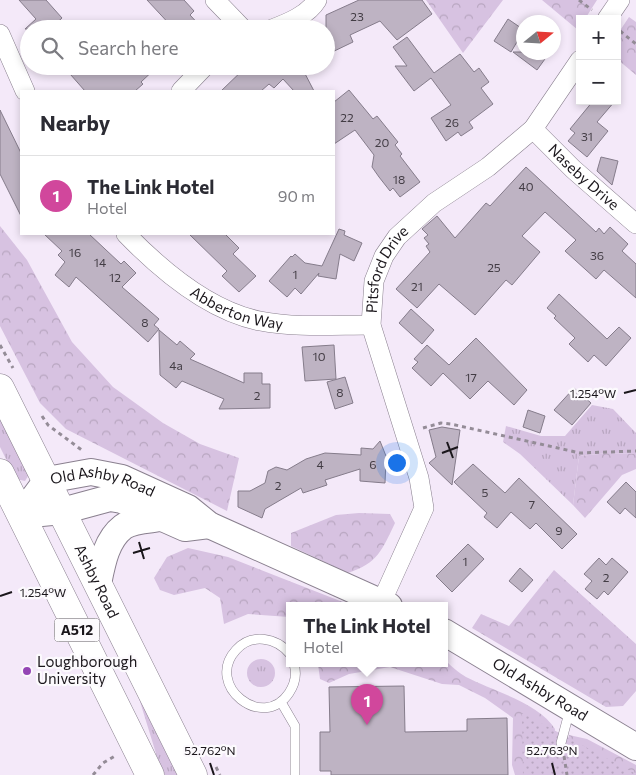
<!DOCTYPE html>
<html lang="en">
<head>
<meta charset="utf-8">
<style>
  body { margin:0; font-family:Commissioner,sans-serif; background:#f7f7f7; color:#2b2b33 }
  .controls { position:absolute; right:15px; top:15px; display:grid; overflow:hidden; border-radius:0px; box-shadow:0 2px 8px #0003 }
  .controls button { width:45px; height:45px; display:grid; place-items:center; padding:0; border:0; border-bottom:1px solid #e1e1e2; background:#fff; color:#2b2b33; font:25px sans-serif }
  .compass { position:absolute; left:516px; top:15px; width:45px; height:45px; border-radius:50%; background:#fff; box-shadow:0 2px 8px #0003; rotate:72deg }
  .you { position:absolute; left:396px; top:462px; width:18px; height:18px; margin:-12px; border:4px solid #fff; border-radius:50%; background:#1a73e8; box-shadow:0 0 0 8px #1a73e833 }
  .badge { display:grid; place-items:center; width:32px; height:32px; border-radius:50%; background:#9445b5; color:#fff; font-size:16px; font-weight:700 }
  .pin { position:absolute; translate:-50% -41px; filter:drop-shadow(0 1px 2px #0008) }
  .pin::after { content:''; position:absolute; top:26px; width:18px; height:15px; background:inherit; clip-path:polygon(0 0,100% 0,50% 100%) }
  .popup { position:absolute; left:286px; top:602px; width:162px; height:65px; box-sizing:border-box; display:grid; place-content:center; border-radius:0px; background:#fff; filter:drop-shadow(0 1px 4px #0005); font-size:16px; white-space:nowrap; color:#7c7c81 }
  .popup b { font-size:19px; color:#2b2b33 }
  .popup::after { content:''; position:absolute; left:50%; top:100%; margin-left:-10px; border:10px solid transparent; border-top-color:#fff }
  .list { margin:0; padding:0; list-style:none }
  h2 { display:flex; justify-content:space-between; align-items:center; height:65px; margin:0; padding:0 20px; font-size:21px }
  h2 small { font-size:16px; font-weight:400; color:#7c7c81 }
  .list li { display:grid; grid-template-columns:32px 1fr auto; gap:15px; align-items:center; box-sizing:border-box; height:80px; padding:0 20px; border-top:1px solid #e1e1e2 }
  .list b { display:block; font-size:19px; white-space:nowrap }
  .list p { margin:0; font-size:16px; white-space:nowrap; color:#7c7c81 }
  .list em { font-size:16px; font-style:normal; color:#7c7c81 }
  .icon { flex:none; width:28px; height:28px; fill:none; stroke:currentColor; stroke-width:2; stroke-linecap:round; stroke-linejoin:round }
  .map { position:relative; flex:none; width:636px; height:775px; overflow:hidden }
  .search { position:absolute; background:#fff; box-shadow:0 2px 8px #0003; left:20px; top:20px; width:315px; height:55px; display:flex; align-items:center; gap:12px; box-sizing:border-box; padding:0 18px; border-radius:28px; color:#7c7c81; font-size:19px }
  .panel { position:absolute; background:#fff; box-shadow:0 2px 8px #0003; left:20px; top:90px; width:315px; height:145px; border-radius:0px }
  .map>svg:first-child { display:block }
</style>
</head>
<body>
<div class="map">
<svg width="636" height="775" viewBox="0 0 636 775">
  <defs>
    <pattern id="grass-tufts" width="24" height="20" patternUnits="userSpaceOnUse" patternTransform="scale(1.25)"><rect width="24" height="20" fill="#d7c2e1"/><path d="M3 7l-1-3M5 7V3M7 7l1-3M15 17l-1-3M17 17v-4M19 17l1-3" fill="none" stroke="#b8a6c0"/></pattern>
    <pattern id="forest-crowns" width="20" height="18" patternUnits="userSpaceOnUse" patternTransform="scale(1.25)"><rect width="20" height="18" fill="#d7c2e1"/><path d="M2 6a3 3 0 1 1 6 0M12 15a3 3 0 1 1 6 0" fill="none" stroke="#b8a6c0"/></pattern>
    <pattern id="park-dots" width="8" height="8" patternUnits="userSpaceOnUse" patternTransform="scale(1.25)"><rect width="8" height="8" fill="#d7c2e1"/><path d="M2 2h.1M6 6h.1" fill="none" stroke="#b8a6c0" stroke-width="1.8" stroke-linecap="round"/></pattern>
  </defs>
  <rect width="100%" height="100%" fill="#f4e9f9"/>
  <path fill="url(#grass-tufts)" d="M592,405L613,409L636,433V454L609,453L579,456L573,505L520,454L503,442L506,426L541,436H565Z
    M0,411L30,473L25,481L16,479L0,447Z
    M247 673a14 14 0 1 1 28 0a14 14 0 1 1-28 0Z
    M138,695L179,775H165L158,760Z"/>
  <path fill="url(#forest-crowns)" d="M426,0H503L463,53Z
    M542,0H597L585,19H580L578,30Z
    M629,17L636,22V75L617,59V35Z
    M0,226L27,260L72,342L113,387L163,423L200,444L239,458L227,511L66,429L40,403L0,326Z
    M609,453L636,454V469L622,475L585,518L573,505L579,456Z
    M359,513L390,514L395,523C382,550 378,563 348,573L291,546V533L336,515Z
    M188,548L228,557L353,606H290L289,617L248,614L224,624L220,598L205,588L174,595L160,590L154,578L167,557Z
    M554,570L636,644V691L623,706L606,707L472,628L481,614L509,626Z
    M445,660C451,666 459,673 466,677C493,691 539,703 555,729L552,750L557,775H515L512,765L513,718L485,698L459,685L442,684L390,667L349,674L329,683L320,679L318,664H444Z
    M569,735L587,739L636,765V775L566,748Z"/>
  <path fill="url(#park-dots)" d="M522,713L636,774V775H523Z"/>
  <path fill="#beb3c3" stroke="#857c8b" d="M19,0H46L62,18L50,29H25L36,19Z
    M147,0H184L194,11L190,15L203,29H174Z
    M359,0H422L432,14L397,40L380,21L350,35L353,42L326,55V15Z
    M508,19L524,30L511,52L494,41Z
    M407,37L434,73L460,54L474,72L479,68L489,82L481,88L493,104L469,122L473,128L461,136L458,132L446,141L431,118L451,105L431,78L414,91L395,66H407L393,47Z
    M513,52H550L537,70Z
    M63,66H158L141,82L143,84L135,91H85Z
    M247,66H301L314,91H294L283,79L274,88L269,84L261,91H221Z
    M349,90L373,119L377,116L398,142L395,145L402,154L400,156L420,182L400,197L393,188L390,191L379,177L372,167L374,155L355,130L334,144V102Z
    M593,101H615L597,122L608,131L587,157L568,141L575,133L570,129Z
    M0,110L21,153V216L0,174Z
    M601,157L618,161L612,185L597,171Z
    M526,167L596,232L599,228L604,234L610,227L628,244L622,251L636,264V298L604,270L596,279L565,251L576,240L545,212L522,236L540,252L512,285L506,280L475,315L439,284L417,308L396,289L430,252L426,246L429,244L424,238L428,235L422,229L437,216L455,238L486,203L490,206Z
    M339,229L345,231L344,235L362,243L354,261L340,254L336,279L318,276L319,273L301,294L295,288L287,297L269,281L291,256L292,257L295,254L305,263L322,266Z
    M44,234H89L121,264L124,261L136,273L122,287L159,319L154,325L159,329L148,342L76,277L69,287L55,275L65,262L58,255L62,251Z
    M189,234H225L239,248L233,254L256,276L239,292L222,276L227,271Z
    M559,294L607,339L619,327L631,338L606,366L594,355L588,362L569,344L575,338L554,318L556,316L547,308Z
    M411,309L434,330L422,344L399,323Z
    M159,330L177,345L180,341L195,354L190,359L244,383V373H262V384H270V408L219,409L224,399L182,381L176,388L160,375Z
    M476,338L527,390L514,405L488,381L470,399L443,373L431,386L412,368L418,362L414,359L427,345L449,365Z
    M334,345L336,379L305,381L302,347Z
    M345,377L353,403L335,409L327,382Z
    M574,388L591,403L572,425L554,410Z
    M528,410L545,416L540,433L523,427Z
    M442,427L460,430L452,485L429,463L436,457L429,430Z
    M380,441L386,456L394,458L386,460L385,483L360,481V469L325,480L327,485L303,493L301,488L265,509L262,518L238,507V491H250L265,483L268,471L276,467L287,470L306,459L325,453L361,455V448L373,449Z
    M473,464L505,493L519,478L577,534L562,549L536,523L530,529L511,512L497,528L484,517L487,513L454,482Z
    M626,482L636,492V518L625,508L620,514L607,502Z
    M468,544L484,559L452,592L436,576Z
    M599,558L606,565L612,558L628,572L608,595L604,591L597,599L585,589L592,581L584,574Z
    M520,568L533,580L522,592L509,581Z
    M404,686L405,732L467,731V719L507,718L508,775H331V771H320V732H330L329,687Z"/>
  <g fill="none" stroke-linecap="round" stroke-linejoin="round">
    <defs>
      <path id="lane" d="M290,654C276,637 251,633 236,650C204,685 263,732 289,693C295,684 297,674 294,664
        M281,702L295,726V775
        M561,743L570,709"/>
      <g id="street">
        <path d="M215,0L243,29"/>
        <path d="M607,19L620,0"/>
        <path d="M272,29C288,23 308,15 317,0"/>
        <path d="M0,34L25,91"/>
        <path d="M181,91L205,66"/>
        <path id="s1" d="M533,129L573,169L636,224"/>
        <path id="s2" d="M126,234C161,270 209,311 260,321C296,328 334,325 371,325"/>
        <path id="s3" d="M381,603L424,508L419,478L371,325L374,281L384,256L397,237L434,203L488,167L533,129L580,60"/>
      </g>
      <g id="secondary">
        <path id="s4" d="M21,515L47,480L91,472L122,478L188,508L209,525L389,606"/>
        <path d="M21,515L62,511L110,498L122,500L185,528L209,525"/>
        <path d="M98,584C102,564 106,540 123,527C132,520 149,520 161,518"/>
        <path id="s5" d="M444,632L636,747"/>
      </g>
      <g id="primary">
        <path id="s6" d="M0,388L193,775"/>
        <path d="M0,473L150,775"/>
      </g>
    </defs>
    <use href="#lane" stroke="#8a808f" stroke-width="10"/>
    <use href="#street" stroke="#8a808f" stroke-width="20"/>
    <use href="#secondary" stroke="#8a808f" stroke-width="28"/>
    <use href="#primary" stroke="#8a808f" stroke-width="29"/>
    <path stroke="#948c97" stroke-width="3" stroke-dasharray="4 4" stroke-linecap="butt" d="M579,0L592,10
      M620,31L636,44
      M0,345L13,368
      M42,416L48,425L83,451
      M423,428L441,423L451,424L580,453L636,451
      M564,756L567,775
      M216,767L220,775
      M93,775L103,763L115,756"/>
    <use href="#lane" stroke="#fff" stroke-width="9"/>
    <use href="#street" stroke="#fff" stroke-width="19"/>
    <use href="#secondary" stroke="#fff" stroke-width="26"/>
    <use href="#primary" stroke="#fff" stroke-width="28"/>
  </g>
  <path fill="none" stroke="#1a161b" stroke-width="2" d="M624,393L636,390M447,442L453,458M442,453L458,447M139,542L144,559M133,553L150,548M0,596L12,592M210,763L214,775M552,763L555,775"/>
  <circle fill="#9445b5" stroke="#fcfafd" stroke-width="2" cx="27" cy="671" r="5"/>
  <g text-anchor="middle" stroke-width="4.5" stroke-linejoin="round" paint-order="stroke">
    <g font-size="12" fill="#433d45">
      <text x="357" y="21">23</text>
      <text x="347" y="122">22</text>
      <text x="452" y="127">26</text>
      <text x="587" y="141">31</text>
      <text x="382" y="147">20</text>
      <text x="399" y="184">18</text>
      <text x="526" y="191">40</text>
      <text x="75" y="257">16</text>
      <text x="597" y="260">36</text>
      <text x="100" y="267">14</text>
      <text x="494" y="272">25</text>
      <text x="295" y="279">1</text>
      <text x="115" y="282">12</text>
      <text x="417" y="291">21</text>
      <text x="145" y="327">8</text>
      <text x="319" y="361">10</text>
      <text x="176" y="370">4a</text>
      <text x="471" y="382">17</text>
      <text x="340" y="397">8</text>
      <text x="257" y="400">2</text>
      <text x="320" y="469">4</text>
      <text x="373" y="469">6</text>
      <text x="278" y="490">2</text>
      <text x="485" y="497">5</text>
      <text x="532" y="509">7</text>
      <text x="559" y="535">9</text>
      <text x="465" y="566">1</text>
      <text x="606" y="582">2</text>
    </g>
    <rect fill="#fcfafd" stroke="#5e5a5f" stroke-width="1" x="54.5" y="618.5" width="45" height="23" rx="4"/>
    <g font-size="14" font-weight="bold" fill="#1a161b">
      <text x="77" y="635">A512</text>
    </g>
    <g font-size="15" fill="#1a161b" stroke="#fcfafd">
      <text dy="5" stroke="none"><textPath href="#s1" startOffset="70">Naseby Drive</textPath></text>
      <text dy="5" stroke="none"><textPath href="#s3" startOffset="354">Pitsford Drive</textPath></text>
      <text dy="5" stroke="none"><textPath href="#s2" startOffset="136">Abberton Way</textPath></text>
      <text dy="5" stroke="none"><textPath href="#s4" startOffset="101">Old Ashby Road</textPath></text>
      <text dy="5" stroke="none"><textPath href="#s6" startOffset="216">Ashby Road</textPath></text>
      <text dy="5" stroke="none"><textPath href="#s5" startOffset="112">Old Ashby Road</textPath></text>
    </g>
    <g font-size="15" fill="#1a161b" stroke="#fcfafd" text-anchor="start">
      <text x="37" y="667">Loughborough<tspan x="37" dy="17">University</tspan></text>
    </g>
  </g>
  <g font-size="12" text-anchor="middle" fill="#1a161b" stroke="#fcfafd" stroke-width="4.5" stroke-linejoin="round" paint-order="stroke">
    <text x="593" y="398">1.254°W</text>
    <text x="43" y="597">1.254°W</text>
    <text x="210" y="755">52.762°N</text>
    <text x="552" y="755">52.763°N</text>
  </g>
</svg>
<div class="controls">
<button>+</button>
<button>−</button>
</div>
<svg class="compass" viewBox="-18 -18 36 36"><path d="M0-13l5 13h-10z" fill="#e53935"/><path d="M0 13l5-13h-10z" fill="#7c7c81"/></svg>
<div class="you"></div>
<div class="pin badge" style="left:367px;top:725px;background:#d1479c">1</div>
<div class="popup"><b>The Link Hotel</b>Hotel</div>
<div class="search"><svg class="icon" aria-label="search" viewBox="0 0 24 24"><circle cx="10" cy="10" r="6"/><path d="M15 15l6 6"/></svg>Search here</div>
<section class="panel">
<h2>Nearby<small></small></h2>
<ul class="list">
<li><span class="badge" style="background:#d1479c">1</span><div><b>The Link Hotel</b><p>Hotel</p></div><em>90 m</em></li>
</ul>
</section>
</div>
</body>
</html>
